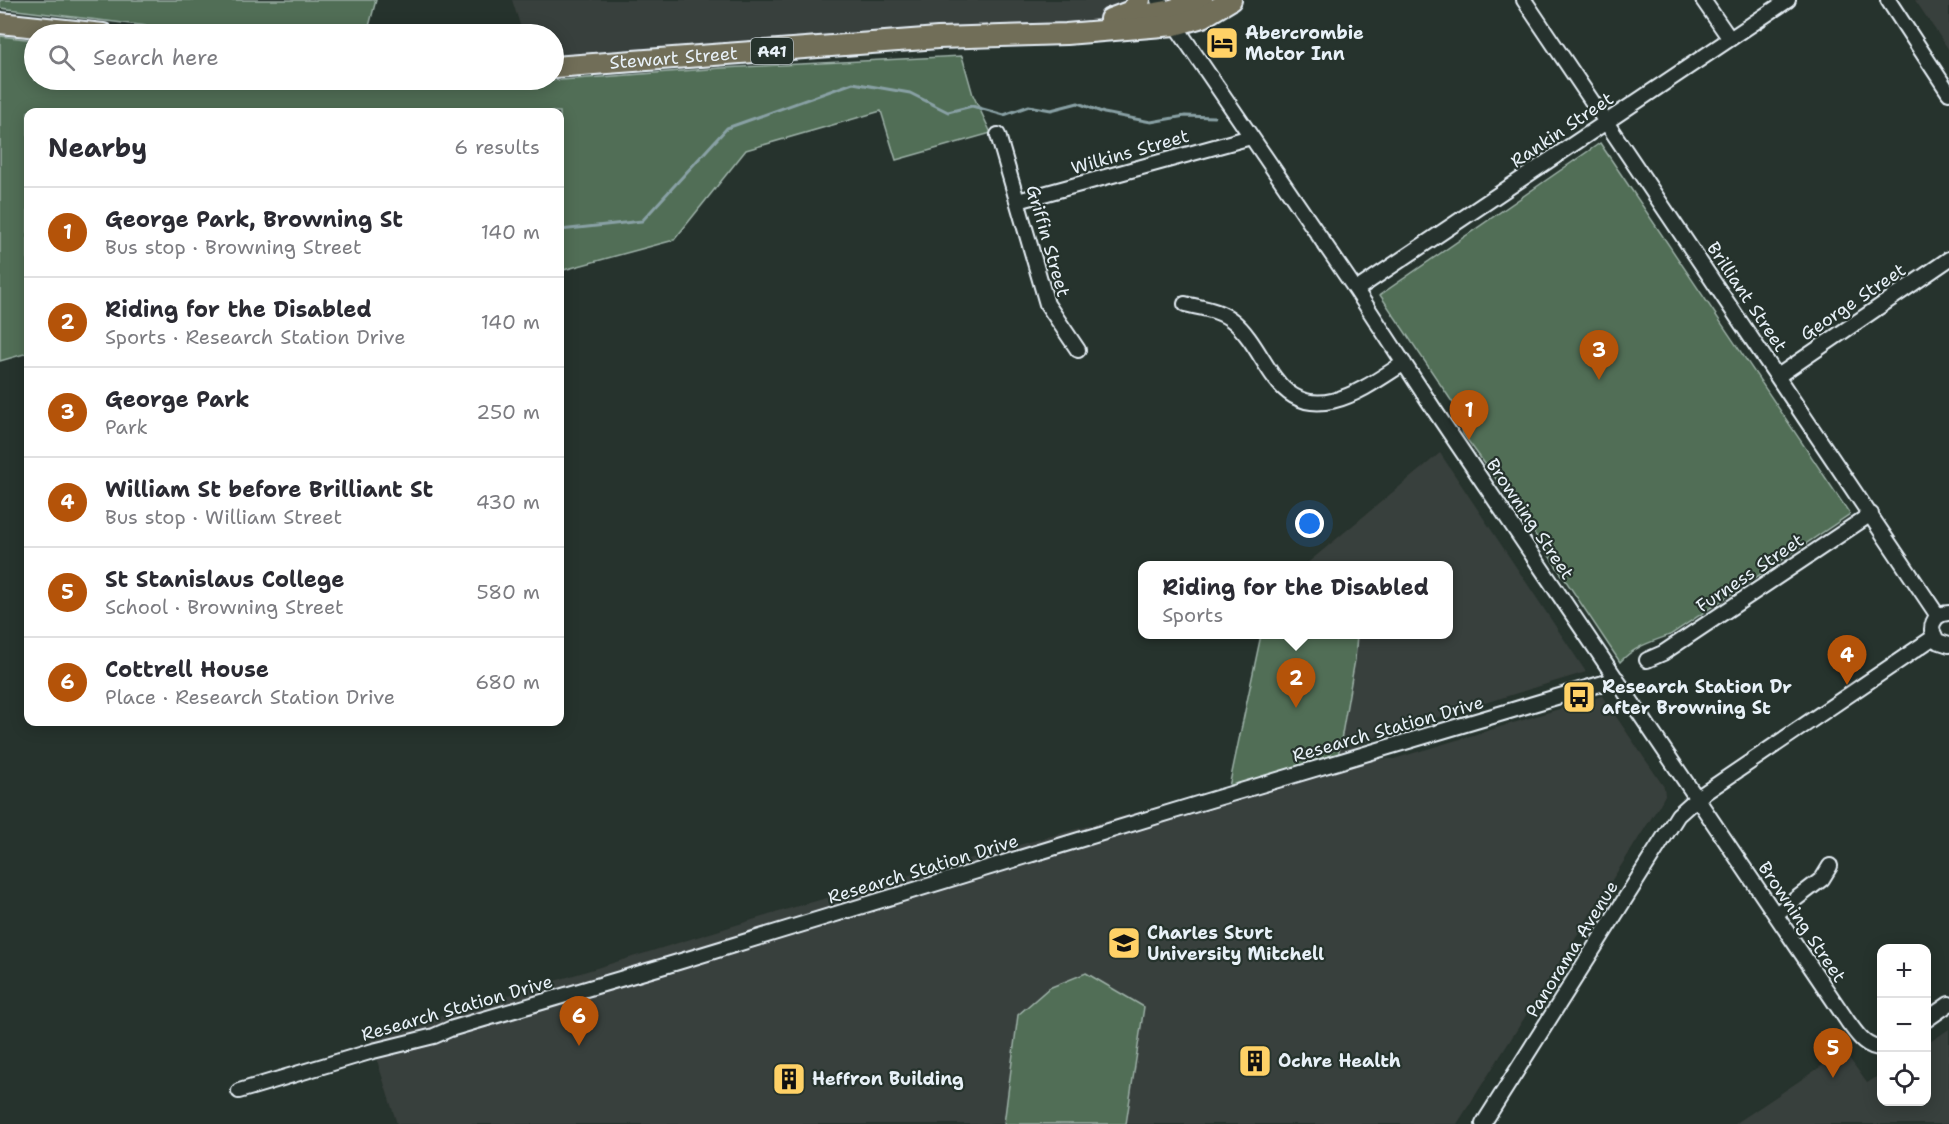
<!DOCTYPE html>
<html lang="en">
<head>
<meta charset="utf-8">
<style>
  body { margin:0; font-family:"Shantell Sans",sans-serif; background:#f7f7f7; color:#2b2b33 }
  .controls { position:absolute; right:18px; bottom:18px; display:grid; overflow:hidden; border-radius:12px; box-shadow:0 3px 15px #0003 }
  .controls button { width:54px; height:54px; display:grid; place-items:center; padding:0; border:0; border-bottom:2px solid #e1e1e2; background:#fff; color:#2b2b33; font:30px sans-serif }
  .you { position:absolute; left:1310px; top:524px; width:21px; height:21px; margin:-15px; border:4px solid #fff; border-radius:50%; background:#1a73e8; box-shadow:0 0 0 9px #1a73e833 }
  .badge { display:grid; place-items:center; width:39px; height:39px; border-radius:50%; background:#b45309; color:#fff; font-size:20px; font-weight:700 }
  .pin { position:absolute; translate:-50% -50px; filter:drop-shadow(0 2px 3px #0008) }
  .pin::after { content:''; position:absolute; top:32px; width:21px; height:18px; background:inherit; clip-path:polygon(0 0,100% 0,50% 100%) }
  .popup { position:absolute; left:1138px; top:561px; width:315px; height:78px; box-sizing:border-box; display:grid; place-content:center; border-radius:12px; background:#fff; filter:drop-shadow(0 2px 4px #0005); font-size:20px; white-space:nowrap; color:#7c7c81 }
  .popup b { font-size:22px; color:#2b2b33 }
  .popup::after { content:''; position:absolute; left:50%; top:100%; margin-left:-12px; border:12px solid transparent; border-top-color:#fff }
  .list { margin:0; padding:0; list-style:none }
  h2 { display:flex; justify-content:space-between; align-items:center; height:78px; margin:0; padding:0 24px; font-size:26px }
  h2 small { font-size:20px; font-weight:400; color:#7c7c81 }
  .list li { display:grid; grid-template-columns:39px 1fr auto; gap:18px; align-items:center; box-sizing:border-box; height:90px; padding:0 24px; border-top:2px solid #e1e1e2 }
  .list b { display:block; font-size:22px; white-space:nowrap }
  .list p { margin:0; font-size:20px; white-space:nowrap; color:#7c7c81 }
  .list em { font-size:20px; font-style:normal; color:#7c7c81 }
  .icon { flex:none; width:33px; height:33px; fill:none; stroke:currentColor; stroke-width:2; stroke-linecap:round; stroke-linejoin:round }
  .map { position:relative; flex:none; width:1949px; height:1124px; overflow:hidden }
  .search { position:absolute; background:#fff; box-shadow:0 3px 15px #0003; left:24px; top:24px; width:540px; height:66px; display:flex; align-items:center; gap:15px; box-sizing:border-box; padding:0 21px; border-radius:33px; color:#7c7c81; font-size:22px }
  .panel { position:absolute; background:#fff; box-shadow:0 3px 15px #0003; left:24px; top:108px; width:540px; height:618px; border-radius:12px }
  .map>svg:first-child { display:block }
</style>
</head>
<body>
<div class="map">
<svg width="1949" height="1124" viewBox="0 0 1949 1124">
  <rect width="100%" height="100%" fill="#26332d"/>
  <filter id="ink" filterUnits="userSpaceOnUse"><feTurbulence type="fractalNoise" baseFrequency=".0167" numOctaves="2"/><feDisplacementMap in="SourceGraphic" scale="12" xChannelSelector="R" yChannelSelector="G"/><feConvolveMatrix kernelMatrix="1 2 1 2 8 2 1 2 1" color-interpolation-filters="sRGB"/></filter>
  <g filter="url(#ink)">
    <path fill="#393f3c" d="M512,0H1140L1110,19L938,38L606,63L554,54V34H523Z
      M1915,0H1949V50Z
      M1440,453L1586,672L1380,735L1339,757L1394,759L1602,696L1664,787L1665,795L1659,806L1457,1124H397L370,1038L798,906L1337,757L1355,660L1357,635L1449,634V566L1305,565Z
      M1949,1029V1124H1735L1844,1051L1867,1083L1881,1074L1882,1102H1926L1927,1044Z"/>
    <path fill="#516e56" stroke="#9cb0a7" stroke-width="1.5" d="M0,0H376L367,34H238L172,29L0,8Z
      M0,36L34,40V80H335L391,85L444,87L508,84L722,68L962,56L973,95L991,133L896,160L881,111L746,150L674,240L560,271V112H28V353L0,361Z
      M1600,143L1850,514L1670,635C1650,642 1634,647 1620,662L1516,506L1463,434L1457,409L1380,295Z
      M1261,635H1357L1355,660L1338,757L1229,787Z
      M1086,973L1144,1007L1126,1124H1004L1018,1015L1049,988Z"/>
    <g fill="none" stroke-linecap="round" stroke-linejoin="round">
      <path stroke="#89a1a5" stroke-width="3" d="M560,230L642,221L727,128L853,83L910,93L948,112L972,106L1004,115L1029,106L1051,110L1078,103L1104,113L1151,122L1185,116L1214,117"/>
      <defs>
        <path id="minor" d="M1158,0L1356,290L1437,414L1848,1022C1857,1034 1865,1048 1882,1048
          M1524,0L1938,616
          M1703,0L1730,39
          M1888,0L1949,93
          M998,135L1047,304L1078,350
          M1018,201L1251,137
          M1356,290L1788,0
          M1185,304C1201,308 1221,310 1233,321C1250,335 1261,359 1274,377C1311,430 1365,388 1404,363
          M1778,376L1949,259
          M1949,613C1939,613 1932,619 1932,630L1937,641L1949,645
          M1647,660L1663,653L1871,514
          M1776,914L1822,879L1830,866
          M1926,1020L1949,1004
          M239,1091L373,1051L434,1036L450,1029L678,962L1207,801L1617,679
          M1483,1124L1678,815L1697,798L1934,637"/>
        <g id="highway">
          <path d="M1140,15C1162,13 1182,9 1202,0"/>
          <path d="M1110,19L1131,11L1140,0"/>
          <path d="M0,23L103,34"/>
          <path id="s1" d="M554,67L938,38L1066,34L1175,25L1203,17L1231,0"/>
        </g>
      </defs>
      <use href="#minor" stroke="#e8f1f8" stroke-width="18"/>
      <use href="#highway" stroke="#e8f1f8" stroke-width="24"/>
      <use href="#minor" stroke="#26332d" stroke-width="14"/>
      <use href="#highway" stroke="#716e59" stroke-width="20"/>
    </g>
  </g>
  <defs>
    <symbol id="hotel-square" viewBox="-11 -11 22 22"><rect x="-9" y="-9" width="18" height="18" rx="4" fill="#ffd166" stroke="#26332d"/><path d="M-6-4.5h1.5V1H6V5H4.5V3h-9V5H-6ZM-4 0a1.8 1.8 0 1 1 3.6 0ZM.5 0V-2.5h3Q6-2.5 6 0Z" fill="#111"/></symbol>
    <symbol id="bus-square" viewBox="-11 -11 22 22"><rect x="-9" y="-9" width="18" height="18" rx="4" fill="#ffd166" stroke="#26332d"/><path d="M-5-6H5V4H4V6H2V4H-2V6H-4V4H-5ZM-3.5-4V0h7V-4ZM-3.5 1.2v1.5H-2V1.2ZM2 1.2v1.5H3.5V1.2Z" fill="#111"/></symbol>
    <symbol id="university-square" viewBox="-11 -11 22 22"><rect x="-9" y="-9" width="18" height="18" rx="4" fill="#ffd166" stroke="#26332d"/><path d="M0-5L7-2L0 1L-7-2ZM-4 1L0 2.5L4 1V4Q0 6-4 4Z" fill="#111"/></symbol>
    <symbol id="building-square" viewBox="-11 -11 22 22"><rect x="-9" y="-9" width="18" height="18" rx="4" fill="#ffd166" stroke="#26332d"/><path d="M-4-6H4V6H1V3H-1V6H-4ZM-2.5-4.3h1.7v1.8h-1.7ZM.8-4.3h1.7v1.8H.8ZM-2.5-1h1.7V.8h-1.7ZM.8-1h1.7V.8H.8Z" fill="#111"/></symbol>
  </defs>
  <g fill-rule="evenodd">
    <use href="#hotel-square" x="1203" y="24" width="38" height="38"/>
    <use href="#bus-square" x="1560" y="678" width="38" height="38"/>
    <use href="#university-square" x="1105" y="924" width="38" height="38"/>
    <use href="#building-square" x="1236" y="1042" width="38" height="38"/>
    <use href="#building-square" x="770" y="1060" width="38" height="38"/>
  </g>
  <g text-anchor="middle" stroke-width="4.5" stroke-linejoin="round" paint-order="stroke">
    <rect fill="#26332d" stroke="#aeb8bb" stroke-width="1.5" x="751" y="38" width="42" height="26" rx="4.5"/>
    <g font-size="16" font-weight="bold" fill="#e8f1f8">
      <text x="772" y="57">A41</text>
    </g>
    <g font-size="18" font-weight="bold" fill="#e8f1f8" stroke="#26332d" text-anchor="start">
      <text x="1245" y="39">Abercrombie<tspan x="1245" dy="21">Motor Inn</tspan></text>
      <text x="1602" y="693">Research Station Dr<tspan x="1602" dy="21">after Browning St</tspan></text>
      <text x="1147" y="939">Charles Sturt<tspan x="1147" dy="21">University Mitchell</tspan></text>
      <text x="1278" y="1067">Ochre Health</text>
      <text x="812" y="1085">Heffron Building</text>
    </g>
    <g font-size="18" fill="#e8f1f8" stroke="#26332d">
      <text dy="6" stroke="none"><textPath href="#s1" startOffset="120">Stewart Street</textPath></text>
      <text transform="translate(1562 130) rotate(-34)" y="6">Rankin Street</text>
      <text transform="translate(1130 152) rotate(-16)" y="6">Wilkins Street</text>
      <text transform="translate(1048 241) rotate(74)" y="6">Griffin Street</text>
      <text transform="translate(1747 297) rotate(56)" y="6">Brilliant Street</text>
      <text transform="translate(1853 302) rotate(-34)" y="6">George Street</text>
      <text transform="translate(1530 519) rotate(56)" y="6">Browning Street</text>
      <text transform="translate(1750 573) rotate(-34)" y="6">Furness Street</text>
      <text transform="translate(1388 729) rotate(-16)" y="6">Research Station Drive</text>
      <text transform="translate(923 869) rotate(-17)" y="6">Research Station Drive</text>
      <text transform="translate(1802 922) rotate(56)" y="6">Browning Street</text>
      <text transform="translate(1572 949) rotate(-58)" y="6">Panorama Avenue</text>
      <text transform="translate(457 1008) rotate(-16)" y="6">Research Station Drive</text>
    </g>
  </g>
</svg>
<div class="controls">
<button>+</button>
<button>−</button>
<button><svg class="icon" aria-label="locate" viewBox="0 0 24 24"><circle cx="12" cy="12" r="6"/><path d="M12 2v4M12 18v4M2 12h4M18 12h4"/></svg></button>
</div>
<div class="you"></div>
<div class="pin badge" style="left:1469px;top:440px">1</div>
<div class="pin badge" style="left:1296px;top:708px">2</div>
<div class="popup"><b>Riding for the Disabled</b>Sports</div>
<div class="pin badge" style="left:1599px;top:380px">3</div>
<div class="pin badge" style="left:1847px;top:685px">4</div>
<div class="pin badge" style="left:1833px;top:1078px">5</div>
<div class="pin badge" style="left:579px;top:1046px">6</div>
<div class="search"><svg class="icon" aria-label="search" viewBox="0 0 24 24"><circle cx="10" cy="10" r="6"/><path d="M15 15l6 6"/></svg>Search here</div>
<section class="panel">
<h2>Nearby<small>6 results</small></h2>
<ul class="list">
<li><span class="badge">1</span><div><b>George Park, Browning St</b><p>Bus stop · Browning Street</p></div><em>140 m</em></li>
<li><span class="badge">2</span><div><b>Riding for the Disabled</b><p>Sports · Research Station Drive</p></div><em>140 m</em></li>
<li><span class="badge">3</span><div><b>George Park</b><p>Park</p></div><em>250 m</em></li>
<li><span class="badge">4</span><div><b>William St before Brilliant St</b><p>Bus stop · William Street</p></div><em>430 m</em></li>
<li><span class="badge">5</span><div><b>St Stanislaus College</b><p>School · Browning Street</p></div><em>580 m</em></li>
<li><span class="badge">6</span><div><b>Cottrell House</b><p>Place · Research Station Drive</p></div><em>680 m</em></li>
</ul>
</section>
</div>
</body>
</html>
